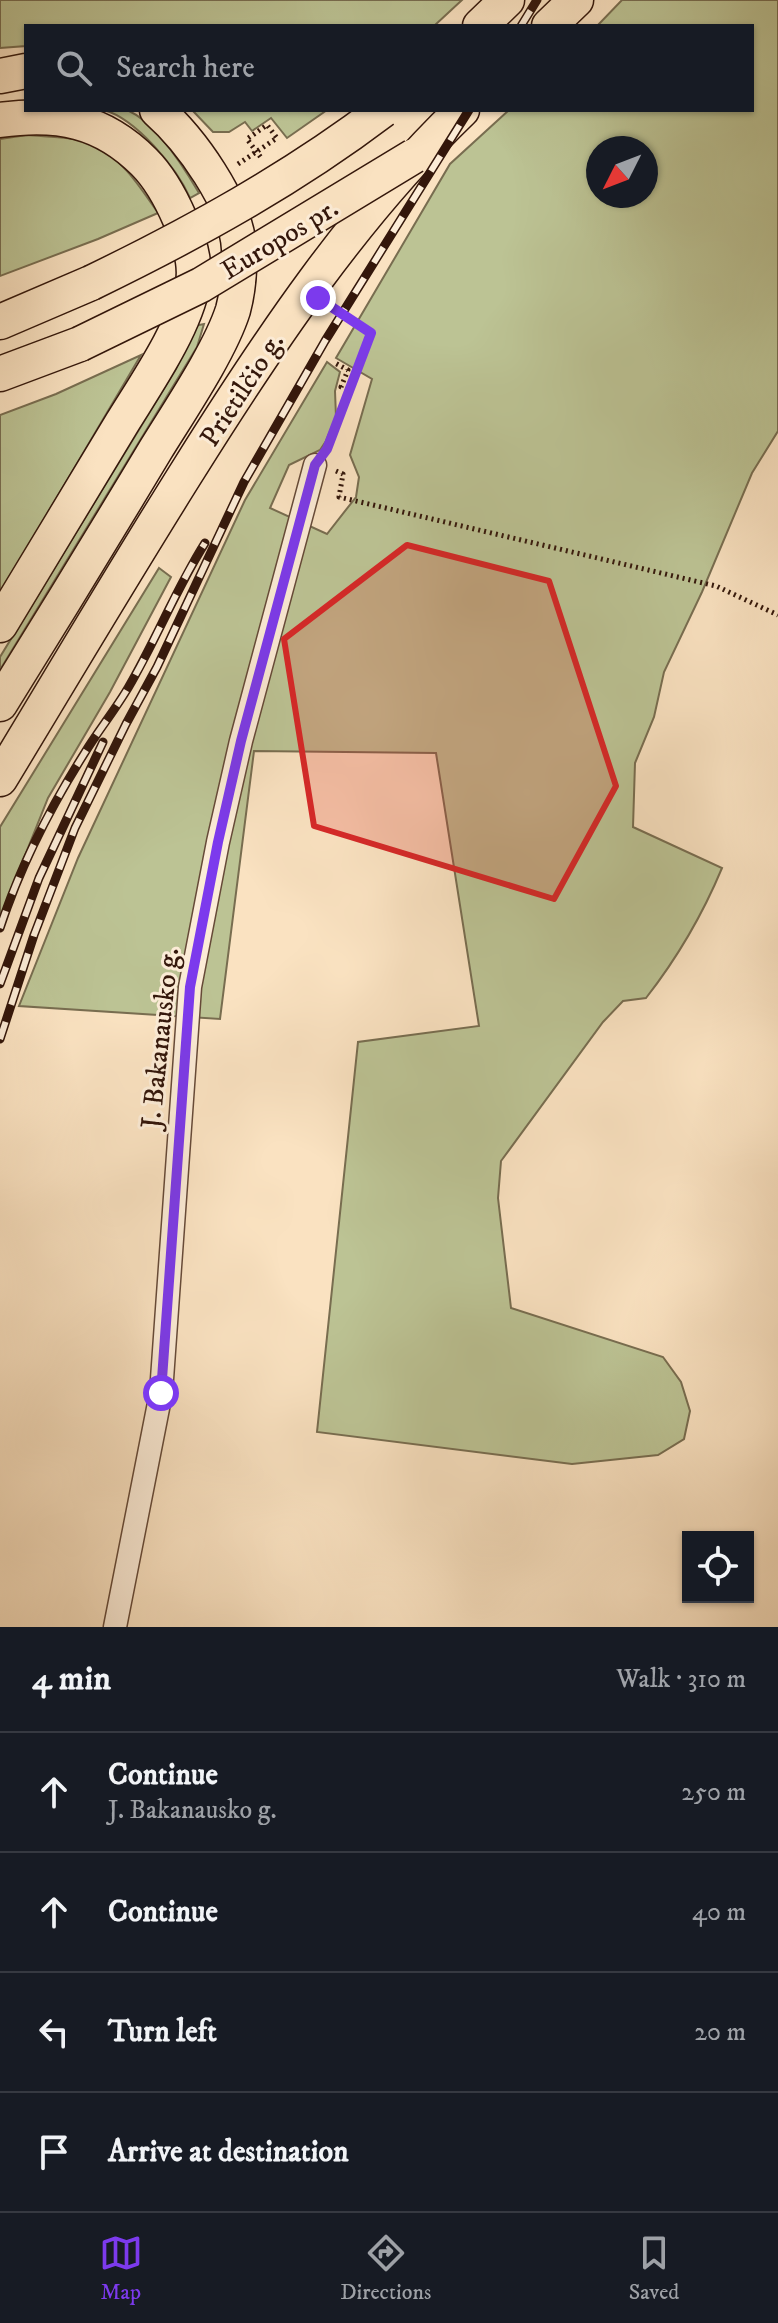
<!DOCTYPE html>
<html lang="en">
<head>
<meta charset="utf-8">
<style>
  body { margin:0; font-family:"IM FELL DW Pica",serif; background:#242831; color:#f1f3f6 }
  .controls { position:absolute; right:24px; bottom:24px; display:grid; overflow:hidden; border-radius:0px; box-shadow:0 2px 6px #0004 }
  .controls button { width:72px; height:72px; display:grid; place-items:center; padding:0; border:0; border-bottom:2px solid #363941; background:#171b24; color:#f1f3f6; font:40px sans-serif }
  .compass { position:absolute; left:586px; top:136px; width:72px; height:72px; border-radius:50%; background:#171b24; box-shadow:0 2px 6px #0004; rotate:228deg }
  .stop { position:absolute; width:24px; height:24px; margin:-18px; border:6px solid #7c3aed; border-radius:50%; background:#fff }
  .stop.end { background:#7c3aed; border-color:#fff; box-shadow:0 2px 8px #0008 }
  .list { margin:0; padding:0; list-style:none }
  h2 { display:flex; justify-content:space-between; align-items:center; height:104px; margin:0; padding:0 32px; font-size:34px }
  h2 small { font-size:26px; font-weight:400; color:#9ea1a6 }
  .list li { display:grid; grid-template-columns:52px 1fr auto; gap:24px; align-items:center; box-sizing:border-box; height:120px; padding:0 32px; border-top:2px solid #363941 }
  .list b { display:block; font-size:30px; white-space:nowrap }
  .list p { margin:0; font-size:26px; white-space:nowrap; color:#9ea1a6 }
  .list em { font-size:26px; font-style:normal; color:#9ea1a6 }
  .icon { flex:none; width:44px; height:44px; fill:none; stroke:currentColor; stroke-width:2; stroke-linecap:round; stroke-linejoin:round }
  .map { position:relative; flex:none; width:778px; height:1627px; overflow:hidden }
  .search { position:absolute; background:#171b24; box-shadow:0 2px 6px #0004; left:24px; right:24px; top:24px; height:88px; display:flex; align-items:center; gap:20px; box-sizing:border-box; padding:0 28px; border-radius:0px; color:#9ea1a6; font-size:30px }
  .sheet { height:584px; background:#171b24 }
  nav { display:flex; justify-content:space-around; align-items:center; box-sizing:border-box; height:112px; border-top:2px solid #363941; background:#171b24; font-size:22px; color:#9ea1a6 }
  nav a { display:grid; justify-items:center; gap:4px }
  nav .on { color:#7c3aed }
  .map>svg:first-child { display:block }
</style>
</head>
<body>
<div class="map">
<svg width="778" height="1627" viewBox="0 0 778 1627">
  <rect width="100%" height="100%" fill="#fae2c1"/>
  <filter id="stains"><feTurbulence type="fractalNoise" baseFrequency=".0025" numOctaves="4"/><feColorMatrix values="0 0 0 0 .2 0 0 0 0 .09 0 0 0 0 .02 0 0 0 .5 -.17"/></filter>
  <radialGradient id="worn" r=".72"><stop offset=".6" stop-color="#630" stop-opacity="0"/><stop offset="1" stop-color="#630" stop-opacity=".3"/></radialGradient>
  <path fill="#bcc394" stroke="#786d50" stroke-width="2" fill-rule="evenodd" d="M0,0H462L434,26H26V46L0,48Z
    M622,0H778V431L752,473L702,592L664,672L654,717L635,763L633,827L722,868C702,916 678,957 646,998L623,1001L603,1022L501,1161L498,1198L511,1308L663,1357L681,1382L690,1411L684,1439L658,1455L572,1464L317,1432L358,1042L479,1026L436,753L254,751L220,1019L19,1006L78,858L245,500L327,362L340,372L335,391L336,417L326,441L320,450L289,465L270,508L327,534L356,497L359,477L350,455L372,379L336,358L450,164L509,110H752V26H597ZM598,148H646V196H598Z
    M104,110C112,110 122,108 129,111C156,123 185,169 199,193L190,198C176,167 136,119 104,110Z
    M192,110H327L287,138L271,118L252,131L245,122L229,132H213Z
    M27,135C48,137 72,136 91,144C120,155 141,188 158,213L98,239L0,276V139Z
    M204,324L197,347L0,670V657L176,369L194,326Z
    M141,355L0,594V415L56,394Z
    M159,568L171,577L110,692L48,798L0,918V827Z"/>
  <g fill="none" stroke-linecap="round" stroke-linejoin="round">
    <defs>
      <path id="minor" d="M115,1627L161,1393L190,987L218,842L241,741L315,465"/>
      <path id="primary" d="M480,26L507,0
        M549,26L576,0
        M0,76L26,71
        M0,120C58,112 102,120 144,162C168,186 199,249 193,283C185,328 146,384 122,423C81,490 41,558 0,625
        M0,322L91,283
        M0,374L80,344
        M0,704C53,619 105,534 156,449C180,410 220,351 233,310C238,291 240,269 239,249C237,203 190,139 157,110
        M0,779C63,675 125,570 190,467C269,341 354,214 462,110"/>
    </defs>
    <use href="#minor" stroke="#664a38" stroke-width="25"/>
    <use href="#primary" stroke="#34170b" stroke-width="37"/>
    <path stroke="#34170b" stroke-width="5" stroke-dasharray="2 4" stroke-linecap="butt" d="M238,164L277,138L267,125L247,139L262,159
      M349,390L371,333
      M327,450L349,390L341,387L348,370L333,362
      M336,471L343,474L339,497L716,586L778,615"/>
    <use href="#minor" stroke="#fcecd7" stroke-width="22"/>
    <use href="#primary" stroke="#fae2c1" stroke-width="34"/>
    <defs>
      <path id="rail" d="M521,26L537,0
        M0,928C20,867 50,808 84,754C98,731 115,710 128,688C156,640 176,589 205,543
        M0,984L39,878L103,742
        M0,1039L34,935L75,828L126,724L157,667L244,482L325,341L469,110"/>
    </defs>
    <use href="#rail" stroke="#34170b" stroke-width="9"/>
    <use href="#rail" stroke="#fcecd7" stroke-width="6" stroke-dasharray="18" stroke-linecap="butt"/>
    <defs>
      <path id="primary-bridge" d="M91,283C194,233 292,179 383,110
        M80,344L201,285L414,156"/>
    </defs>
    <use href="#primary-bridge" stroke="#34170b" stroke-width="37" stroke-linecap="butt"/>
    <path stroke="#34170b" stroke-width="5" stroke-dasharray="2 4" stroke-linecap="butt" d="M318,298L371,333"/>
    <use href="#primary-bridge" stroke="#fae2c1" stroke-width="34"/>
  </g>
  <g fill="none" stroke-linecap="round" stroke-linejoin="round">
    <path stroke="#7c3aed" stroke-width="10" d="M161,1393L190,987L218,842L241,741L315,465L327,449L371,333L318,298"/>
  </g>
  <path fill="#d62828" fill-opacity="0.2" stroke="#d62828" stroke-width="6" stroke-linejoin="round" d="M407,545L549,581L616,786L554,899L314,826L284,639Z"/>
  <g text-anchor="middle" stroke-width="6" stroke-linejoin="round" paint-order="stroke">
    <g font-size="28" fill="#34170b" stroke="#fcecd7">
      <text transform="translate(279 238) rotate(-31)" y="10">Europos pr.</text>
      <text transform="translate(241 389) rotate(-57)" y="10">Prietilčio g.</text>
      <text transform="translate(159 1038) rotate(-84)" y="10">J. Bakanausko g.</text>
    </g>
  </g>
  <rect width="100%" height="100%" filter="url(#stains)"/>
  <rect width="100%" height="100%" fill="url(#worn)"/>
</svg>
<div class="controls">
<button><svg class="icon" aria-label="locate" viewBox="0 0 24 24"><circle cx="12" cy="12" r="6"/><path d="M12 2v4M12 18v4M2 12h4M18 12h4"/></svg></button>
</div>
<svg class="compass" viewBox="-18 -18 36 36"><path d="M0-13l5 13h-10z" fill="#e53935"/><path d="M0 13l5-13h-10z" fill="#9ea1a6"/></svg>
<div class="stop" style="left:161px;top:1393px"></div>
<div class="stop end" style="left:318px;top:298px"></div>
<div class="search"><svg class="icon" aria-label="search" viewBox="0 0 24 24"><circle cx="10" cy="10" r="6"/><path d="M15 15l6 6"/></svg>Search here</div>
</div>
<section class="sheet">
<h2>4 min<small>Walk · 310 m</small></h2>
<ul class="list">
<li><svg class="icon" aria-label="ahead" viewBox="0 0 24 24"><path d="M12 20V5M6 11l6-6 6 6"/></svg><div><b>Continue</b><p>J. Bakanausko g.</p></div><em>250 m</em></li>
<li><svg class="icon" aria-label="ahead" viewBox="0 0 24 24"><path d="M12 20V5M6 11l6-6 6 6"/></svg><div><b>Continue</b></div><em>40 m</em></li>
<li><svg class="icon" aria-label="left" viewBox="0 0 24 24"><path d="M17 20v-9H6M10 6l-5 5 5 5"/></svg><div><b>Turn left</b></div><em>20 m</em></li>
<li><svg class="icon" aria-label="arrive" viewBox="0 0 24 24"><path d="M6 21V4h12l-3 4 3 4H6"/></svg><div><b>Arrive at destination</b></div></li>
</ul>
</section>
<nav>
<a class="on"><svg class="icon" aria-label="map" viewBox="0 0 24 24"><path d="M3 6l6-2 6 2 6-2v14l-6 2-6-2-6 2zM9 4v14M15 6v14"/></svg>Map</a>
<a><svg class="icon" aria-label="directions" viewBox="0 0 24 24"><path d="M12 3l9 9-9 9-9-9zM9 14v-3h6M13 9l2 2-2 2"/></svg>Directions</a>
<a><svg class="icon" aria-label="saved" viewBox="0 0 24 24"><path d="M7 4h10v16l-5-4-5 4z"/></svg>Saved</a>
</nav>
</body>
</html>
